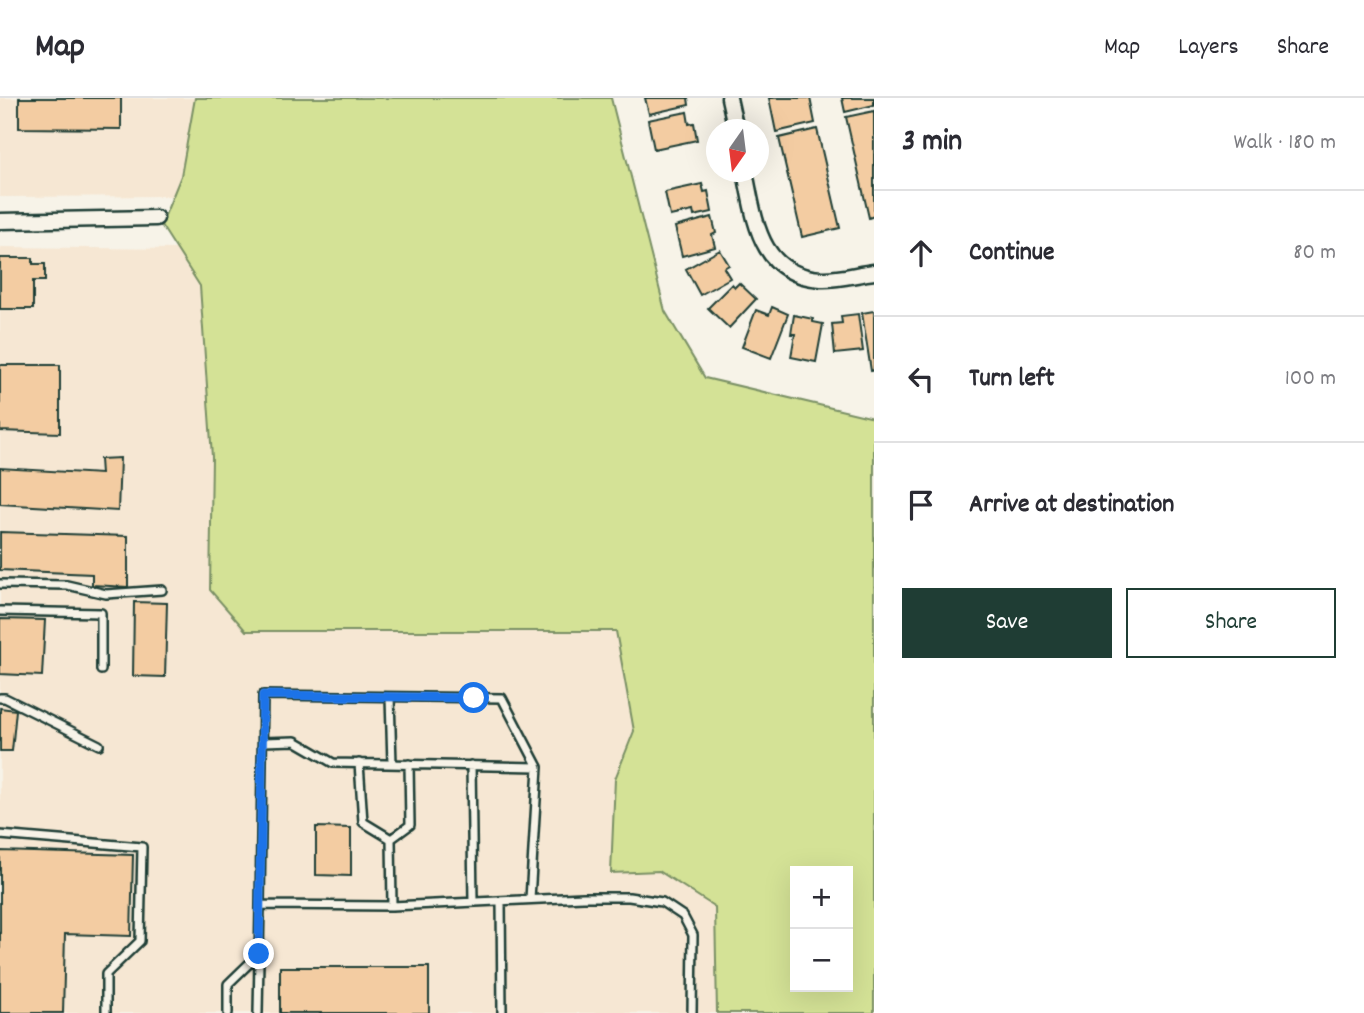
<!DOCTYPE html>
<html lang="en">
<head>
<meta charset="utf-8">
<style>
  body { margin:0; font-family:Dekko,sans-serif; background:#f2f2f3; color:#2b2b33 }
  .controls { position:absolute; right:21px; bottom:21px; display:grid; overflow:hidden; border-radius:0px; box-shadow:0 7px 28px #0002 }
  .controls button { width:63px; height:63px; display:grid; place-items:center; padding:0; border:0; border-bottom:2px solid #e1e1e2; background:#fff; color:#2b2b33; font:35px sans-serif }
  .compass { position:absolute; left:706px; top:21px; width:63px; height:63px; border-radius:50%; background:#fff; box-shadow:0 7px 28px #0002; rotate:194deg }
  .stop { position:absolute; width:21px; height:21px; margin:-16px; border:5px solid #1a73e8; border-radius:50%; background:#fff }
  .stop.end { background:#1a73e8; border-color:#fff; box-shadow:0 2px 7px #0008 }
  .list { margin:0; padding:0; list-style:none }
  h2 { display:flex; justify-content:space-between; align-items:center; height:91px; margin:0; padding:0 28px; font-size:30px }
  h2 small { font-size:23px; font-weight:400; color:#7c7c81 }
  .list li { display:grid; grid-template-columns:46px 1fr auto; gap:21px; align-items:center; box-sizing:border-box; height:126px; padding:0 28px; border-top:2px solid #e1e1e2 }
  .list b { display:block; font-size:26px; white-space:nowrap }
  .list em { font-size:23px; font-style:normal; color:#7c7c81 }
  .actions { display:flex; gap:14px; padding:21px 28px }
  .actions a { flex:1; padding:16px 0; border:2px solid #1f3d34; border-radius:0px; text-align:center; font-size:24px; color:#1f3d34 }
  .actions .main { background:#1f3d34; color:#fff }
  .icon { flex:none; width:38px; height:38px; fill:none; stroke:currentColor; stroke-width:2; stroke-linecap:round; stroke-linejoin:round }
  .map { position:relative; flex:none; width:874px; height:915px; overflow:hidden }
  header { display:flex; align-items:center; gap:42px; box-sizing:border-box; height:98px; padding:0 35px; background:#fff; border-bottom:2px solid #e1e1e2 }
  header strong { font-size:33px }
  nav { display:flex; gap:38px; margin-inline-start:auto; font-size:24px }
  main { display:flex }
  aside { flex:1; background:#fff }
  .map>svg:first-child { display:block }
</style>
</head>
<body>
<header>
<strong>Map</strong>
<nav><a>Map</a><a>Layers</a><a>Share</a></nav>
</header>
<main>
<div class="map">
<svg width="874" height="915" viewBox="0 0 874 915">
  <rect width="100%" height="100%" fill="#f7f3e8"/>
  <filter id="ink" filterUnits="userSpaceOnUse"><feTurbulence type="fractalNoise" baseFrequency=".0143" numOctaves="2"/><feDisplacementMap in="SourceGraphic" scale="14" xChannelSelector="R" yChannelSelector="G"/><feConvolveMatrix kernelMatrix="1 2 1 2 8 2 1 2 1" color-interpolation-filters="sRGB"/></filter>
  <g filter="url(#ink)">
    <path fill="#f6e7d3" d="M0,0H195L181,78L173,98L0,99Z
      M0,149L177,151L200,188L212,359L210,492L246,533H616L634,633L615,681L612,775L659,773L715,809L717,915H0Z"/>
    <path fill="#d4e296" stroke="#7a9065" stroke-width="2" fill-rule="evenodd" d="M195,0H611L665,213L705,280L874,320V915H717L715,809L659,773L611,775L615,681L634,633L616,533H246L210,492L212,359L200,188L161,127L181,78ZM795,773H848V889H795Z"/>
    <path fill="#f3cca2" stroke="#1f3d34" stroke-width="2" d="M19,0H121V31L19,30Z
      M645,0H688L689,7L649,16Z
      M769,0H810L815,25L776,34Z
      M842,0H874V7L845,14Z
      M874,13V118L869,120L846,19Z
      M687,14L689,26L694,25L697,42L654,51L648,22Z
      M817,31L840,130L802,139L779,40Z
      M702,86L704,94L708,93L712,114L694,118L693,113L670,118L665,94Z
      M712,119L716,135L712,137L715,149L682,158L675,129Z
      M720,152L729,167L724,170L730,180L700,197L686,171Z
      M0,160H33V166H45V183H33V211H0Z
      M739,185L756,201L729,230L708,210L732,186L735,189Z
      M772,209L788,216L771,260L742,249L756,212L769,217Z
      M874,213V272L871,273L862,215Z
      M858,216L863,253L835,256L832,226L842,225L841,218Z
      M794,217L813,221V224L823,226L816,264L791,259L795,236H791Z
      M0,267H60V335L0,333Z
      M120,360L118,413L0,406V370L101,376L100,361Z
      M0,434L128,438V489L92,487V476L0,472Z
      M134,504L167,505L165,579L133,578Z
      M0,521L45,522L42,578L0,576Z
      M0,610L16,612L12,653H0Z
      M316,729L351,730V778L316,777Z
      M0,753L133,757L131,838L65,836L63,915H0Z
      M280,869H429V915H280Z"/>
    <g fill="none" stroke-linecap="round" stroke-linejoin="round">
      <defs>
        <path id="lane" d="M0,486L67,487L106,496L162,492
          M0,513L101,515V572
          M390,599L392,666
          M0,600H5L99,647
          M263,644L295,643L333,665L538,669
          M359,665L363,724L391,741
          M471,667L473,804
          M0,737L142,749L140,843L106,876V915
          M501,803L502,915
          M260,807L263,597L502,600L538,669L530,801
          M392,808L391,741L410,727L409,666
          M228,915V886L259,856
          M258,915L260,807L392,808L583,799H629L662,804L683,818L693,837L692,915"/>
        <path id="street" d="M729,0L736,32
          M745,74C755,122 759,177 821,181C838,182 857,176 874,174
          M0,123L156,120"/>
      </defs>
      <use href="#lane" stroke="#1f3d34" stroke-width="12"/>
      <use href="#street" stroke="#1f3d34" stroke-width="19"/>
      <use href="#lane" stroke="#f7f3e8" stroke-width="7"/>
      <use href="#street" stroke="#f7f3e8" stroke-width="14"/>
    </g>
  </g>
  <g fill="none" stroke-linecap="round" stroke-linejoin="round" filter="url(#ink)">
    <path stroke="#1a73e8" stroke-width="9" d="M259,856L263,597L474,600"/>
  </g>
</svg>
<div class="controls">
<button>+</button>
<button>−</button>
</div>
<svg class="compass" viewBox="-18 -18 36 36"><path d="M0-13l5 13h-10z" fill="#e53935"/><path d="M0 13l5-13h-10z" fill="#7c7c81"/></svg>
<div class="stop" style="left:474px;top:600px"></div>
<div class="stop end" style="left:259px;top:856px"></div>
</div>
<aside>
<h2>3 min<small>Walk · 180 m</small></h2>
<ul class="list">
<li><svg class="icon" aria-label="ahead" viewBox="0 0 24 24"><path d="M12 20V5M6 11l6-6 6 6"/></svg><div><b>Continue</b></div><em>80 m</em></li>
<li><svg class="icon" aria-label="left" viewBox="0 0 24 24"><path d="M17 20v-9H6M10 6l-5 5 5 5"/></svg><div><b>Turn left</b></div><em>100 m</em></li>
<li><svg class="icon" aria-label="arrive" viewBox="0 0 24 24"><path d="M6 21V4h12l-3 4 3 4H6"/></svg><div><b>Arrive at destination</b></div></li>
</ul>
<div class="actions"><a class="main">Save</a><a>Share</a></div>
</aside>
</main>
</body>
</html>
